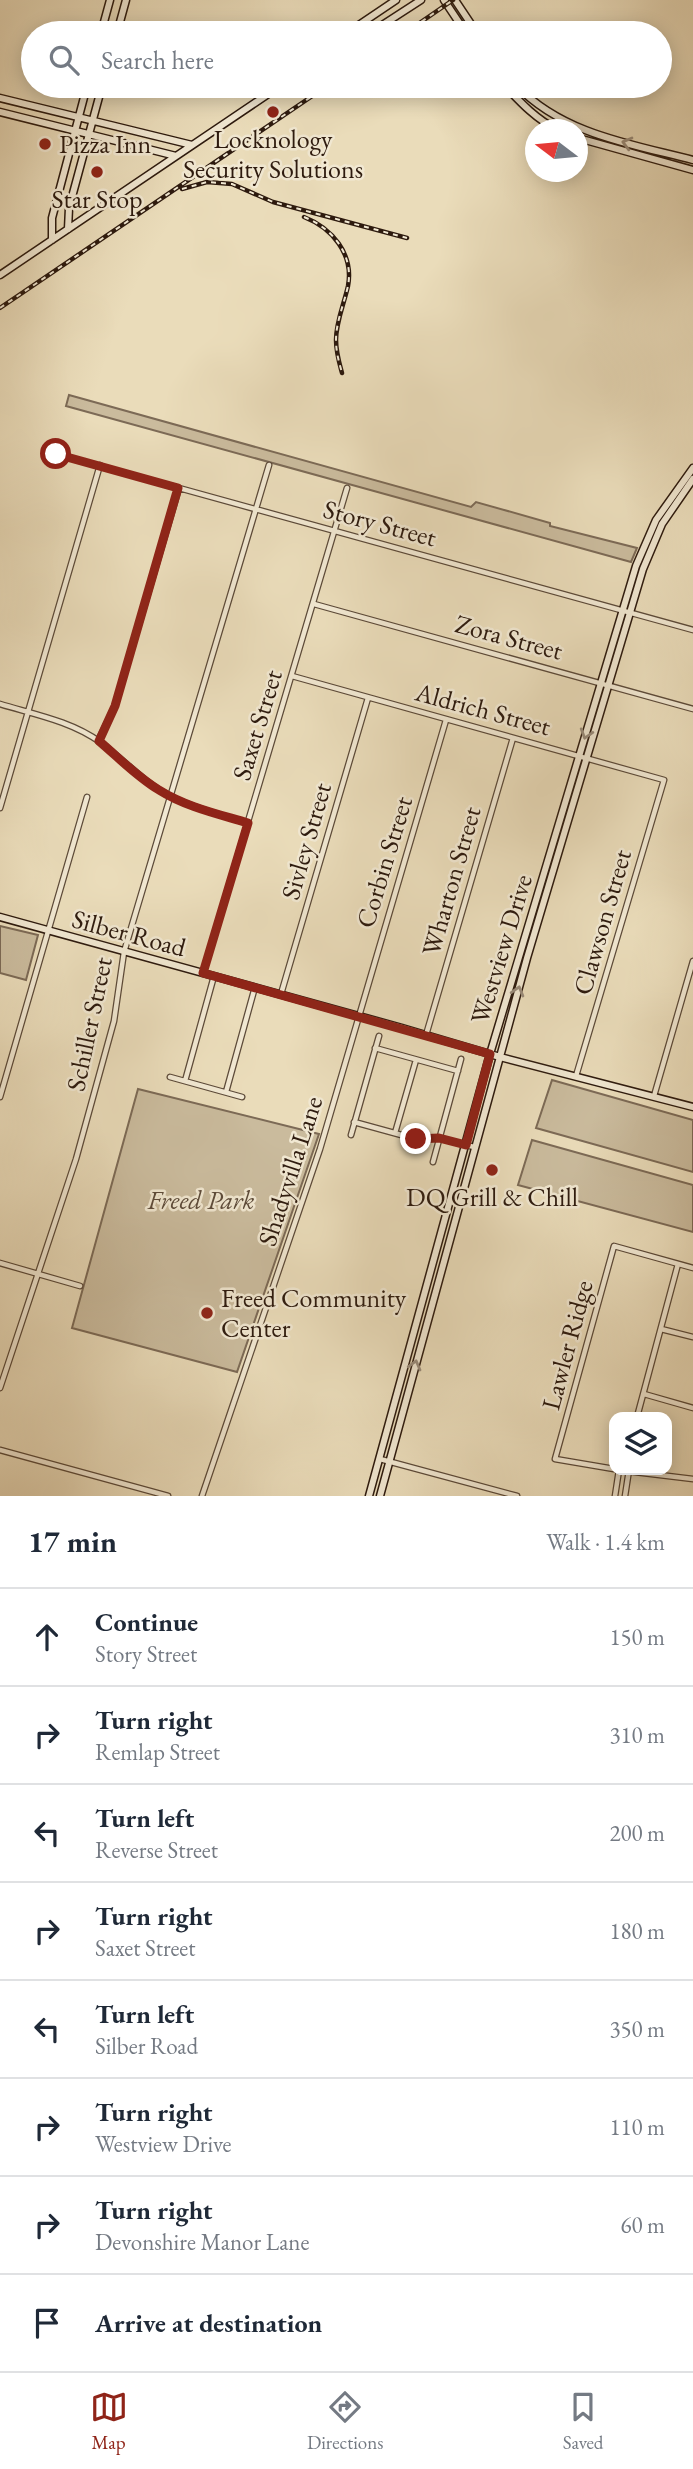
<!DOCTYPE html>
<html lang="en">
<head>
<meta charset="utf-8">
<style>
  body { margin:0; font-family:"EB Garamond",serif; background:#f2f2f3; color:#1f2937 }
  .controls { position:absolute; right:21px; bottom:21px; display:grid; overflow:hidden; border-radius:14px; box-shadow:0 4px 18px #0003 }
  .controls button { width:63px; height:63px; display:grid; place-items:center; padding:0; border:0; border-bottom:2px solid #e0e1e3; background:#fff; color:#1f2937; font:35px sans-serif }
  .compass { position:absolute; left:525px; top:119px; width:63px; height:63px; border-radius:50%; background:#fff; box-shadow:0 4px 18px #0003; rotate:286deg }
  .stop { position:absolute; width:21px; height:21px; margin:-16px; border:5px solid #8f2418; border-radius:50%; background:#fff }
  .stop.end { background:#8f2418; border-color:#fff; box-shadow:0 2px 7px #0008 }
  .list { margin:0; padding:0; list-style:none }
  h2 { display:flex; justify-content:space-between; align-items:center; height:91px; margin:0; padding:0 28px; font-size:30px }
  h2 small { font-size:23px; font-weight:400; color:#747a83 }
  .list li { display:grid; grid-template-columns:46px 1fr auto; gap:21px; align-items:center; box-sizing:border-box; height:98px; padding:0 28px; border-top:2px solid #e0e1e3 }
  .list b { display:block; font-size:26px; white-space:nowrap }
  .list p { margin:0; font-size:23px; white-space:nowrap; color:#747a83 }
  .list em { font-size:23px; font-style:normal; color:#747a83 }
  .icon { flex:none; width:38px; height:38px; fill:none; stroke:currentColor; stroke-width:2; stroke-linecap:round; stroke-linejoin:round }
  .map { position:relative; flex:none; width:693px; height:1496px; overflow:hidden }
  .search { position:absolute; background:#fff; box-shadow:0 4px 18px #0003; left:21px; right:21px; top:21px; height:77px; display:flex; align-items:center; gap:18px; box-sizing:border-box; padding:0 24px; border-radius:38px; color:#747a83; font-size:26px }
  .sheet { height:875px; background:#fff }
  nav { display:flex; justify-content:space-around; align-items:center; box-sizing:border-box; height:98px; border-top:2px solid #e0e1e3; background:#fff; font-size:19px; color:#747a83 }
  nav a { display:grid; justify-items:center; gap:4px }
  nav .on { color:#8f2418 }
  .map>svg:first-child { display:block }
</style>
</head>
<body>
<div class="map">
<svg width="693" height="1496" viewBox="0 0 693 1496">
  <rect width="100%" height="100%" fill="#eadcba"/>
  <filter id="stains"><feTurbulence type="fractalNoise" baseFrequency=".00286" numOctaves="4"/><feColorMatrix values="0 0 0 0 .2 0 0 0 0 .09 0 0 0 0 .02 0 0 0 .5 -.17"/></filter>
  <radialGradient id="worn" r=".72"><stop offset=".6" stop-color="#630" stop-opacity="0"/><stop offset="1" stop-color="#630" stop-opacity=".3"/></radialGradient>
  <path fill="#cabb9d" stroke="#7c6a56" stroke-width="2" d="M69,395L471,507L476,502L550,523V526L637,548L631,562L66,406Z
    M0,926L38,935L26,980L0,973Z
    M552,1080L693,1120V1172L536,1128Z
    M138,1089L319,1134L237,1372L72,1328Z
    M532,1140L693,1185V1232L518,1185Z"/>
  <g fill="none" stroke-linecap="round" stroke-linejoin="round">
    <defs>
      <path id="street" d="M56,454L693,630
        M314,604L693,709
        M292,676L664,780L576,1076
        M0,704C33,714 71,721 100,742C125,760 144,783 172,797C195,809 222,815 248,823
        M98,741L115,706L179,488
        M0,808L100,465
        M203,973L347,488
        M281,994L368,698
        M426,1035L513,738
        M375,1048L458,1071
        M170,1077L242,1097
        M185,1081L214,976
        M226,1092L255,987
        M654,1096L693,961
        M0,1097L87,797
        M354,1122L416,1139L439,1138L474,1147
        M395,1133L416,1060
        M351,1135L379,1036
        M433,1162L461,1059
        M0,1263L80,1286
        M661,1329L693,1337
        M0,1388L76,1159L114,1021L124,952L269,465
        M644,1394L693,1408
        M637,1417L678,1264
        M0,1450L168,1496
        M380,1459L517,1496
        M614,1469L555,1459L614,1246L693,1268
        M618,1470L693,1479
        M202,1496L320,1149L446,720
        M615,1496L619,1470
        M625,1496L629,1470"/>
      <path id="secondary" d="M444,0L466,33
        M455,0L477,33
        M101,33L110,0
        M117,33L126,0
        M347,33L396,0
        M370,33L421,0
        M505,86C521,103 537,120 558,130
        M517,86C563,134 631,144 693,160
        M0,98L192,145
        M0,112L176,156
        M578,138L693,170
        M68,229L69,208L102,86
        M52,240V218L87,86
        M0,275L280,86
        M0,917L402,1028L500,1057L693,1107
        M369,1496L490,1054L636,566L656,520L693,468
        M380,1496L527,958L643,569L662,524L693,479"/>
    </defs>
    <use href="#street" stroke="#5c4a39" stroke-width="7"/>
    <use href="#secondary" stroke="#2d1a0e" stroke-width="9"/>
    <use href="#street" stroke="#f1e8d2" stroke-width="4.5"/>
    <use href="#secondary" stroke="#f1e8d2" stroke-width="6"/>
    <defs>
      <path id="rail" d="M405,33L453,0
        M182,189L207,182L232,184L273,202L407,238
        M304,217C332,228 354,254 348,286C344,304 336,322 336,340C336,352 339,362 342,373
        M0,308L327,86"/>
    </defs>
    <use href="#rail" stroke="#2d1a0e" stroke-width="4.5"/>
    <use href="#rail" stroke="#f1e8d2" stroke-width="2" stroke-dasharray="5" stroke-linecap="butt"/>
  </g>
  <defs><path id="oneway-chevron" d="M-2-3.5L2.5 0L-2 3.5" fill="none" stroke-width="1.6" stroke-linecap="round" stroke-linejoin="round" transform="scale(1.75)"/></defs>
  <g stroke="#998b7a">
    <use href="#oneway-chevron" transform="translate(627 143) rotate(-165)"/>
    <use href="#oneway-chevron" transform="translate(586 734) rotate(107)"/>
    <use href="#oneway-chevron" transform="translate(518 991) rotate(-74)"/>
    <use href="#oneway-chevron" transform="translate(415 1365) rotate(-75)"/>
  </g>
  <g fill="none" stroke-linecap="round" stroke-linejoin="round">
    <path stroke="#8f2418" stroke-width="9" d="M56,454L178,488L115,706L99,741C118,757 137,777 159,790C186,807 218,814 248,823L203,973L490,1054L466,1145L439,1138L416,1139"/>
  </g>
  <g fill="#8f2418" stroke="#f1e8d2" stroke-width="2.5">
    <circle cx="273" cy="112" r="7"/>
    <circle cx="45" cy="144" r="7"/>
    <circle cx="97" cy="172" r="7"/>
    <circle cx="492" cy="1170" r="7"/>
    <circle cx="207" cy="1313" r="7"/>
  </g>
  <g text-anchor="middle" stroke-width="5" stroke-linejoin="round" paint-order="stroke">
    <g font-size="26" fill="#2d1a0e" stroke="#f1e8d2">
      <text x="273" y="148">Locknology<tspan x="273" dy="30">Security Solutions</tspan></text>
      <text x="59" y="153" text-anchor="start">Pizza Inn</text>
      <text x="97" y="208">Star Stop</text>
      <text x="492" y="1206">DQ Grill &amp; Chill</text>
      <text x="221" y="1307" text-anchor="start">Freed Community<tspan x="221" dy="30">Center</tspan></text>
    </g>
    <g font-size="26" fill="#2d1a0e" stroke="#f1e8d2">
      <text transform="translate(380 523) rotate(15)" y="9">Story Street</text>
      <text transform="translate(509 637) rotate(15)" y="9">Zora Street</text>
      <text transform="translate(483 709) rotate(15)" y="9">Aldrich Street</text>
      <text transform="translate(257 725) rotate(-73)" y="9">Saxet Street</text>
      <text transform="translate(306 841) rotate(-74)" y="9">Sivley Street</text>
      <text transform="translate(384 862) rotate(-73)" y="9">Corbin Street</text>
      <text transform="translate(451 881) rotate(-74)" y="9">Wharton Street</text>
      <text transform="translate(602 922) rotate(-74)" y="9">Clawson Street</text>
      <text transform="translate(129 933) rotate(15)" y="9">Silber Road</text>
      <text transform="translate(501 949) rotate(-73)" y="9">Westview Drive</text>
      <text transform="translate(89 1024) rotate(-78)" y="9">Schiller Street</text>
      <text transform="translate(290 1171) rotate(-72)" y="9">Shadyvilla Lane</text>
      <text transform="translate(567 1345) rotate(-75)" y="9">Lawler Ridge</text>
    </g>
    <g font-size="26" font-style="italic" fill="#5c4a39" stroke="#f1e8d2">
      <text x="201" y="1209">Freed Park</text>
    </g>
  </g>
  <rect width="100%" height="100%" filter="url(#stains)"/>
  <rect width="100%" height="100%" fill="url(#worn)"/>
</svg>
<div class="controls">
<button><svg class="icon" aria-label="layers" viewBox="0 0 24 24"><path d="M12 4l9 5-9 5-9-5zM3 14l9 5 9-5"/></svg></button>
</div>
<svg class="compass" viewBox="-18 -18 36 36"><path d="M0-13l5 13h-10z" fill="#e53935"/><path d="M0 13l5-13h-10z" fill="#747a83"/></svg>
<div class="stop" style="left:56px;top:454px"></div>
<div class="stop end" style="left:416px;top:1139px"></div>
<div class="search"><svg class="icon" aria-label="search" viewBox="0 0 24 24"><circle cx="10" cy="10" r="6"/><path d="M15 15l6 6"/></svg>Search here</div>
</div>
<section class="sheet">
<h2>17 min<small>Walk · 1.4 km</small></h2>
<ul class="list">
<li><svg class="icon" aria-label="ahead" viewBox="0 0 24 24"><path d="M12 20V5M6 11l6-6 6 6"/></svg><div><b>Continue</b><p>Story Street</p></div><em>150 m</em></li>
<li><svg class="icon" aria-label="right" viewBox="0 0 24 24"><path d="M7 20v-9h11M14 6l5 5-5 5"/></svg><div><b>Turn right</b><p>Remlap Street</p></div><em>310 m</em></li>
<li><svg class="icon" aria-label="left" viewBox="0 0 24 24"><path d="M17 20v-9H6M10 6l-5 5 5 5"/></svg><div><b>Turn left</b><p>Reverse Street</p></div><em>200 m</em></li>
<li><svg class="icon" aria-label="right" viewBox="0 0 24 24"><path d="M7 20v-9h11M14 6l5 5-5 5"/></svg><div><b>Turn right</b><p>Saxet Street</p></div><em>180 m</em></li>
<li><svg class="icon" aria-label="left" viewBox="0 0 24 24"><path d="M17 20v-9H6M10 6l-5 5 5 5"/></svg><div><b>Turn left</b><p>Silber Road</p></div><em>350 m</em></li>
<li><svg class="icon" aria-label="right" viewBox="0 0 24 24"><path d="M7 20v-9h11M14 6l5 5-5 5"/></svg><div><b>Turn right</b><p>Westview Drive</p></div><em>110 m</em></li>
<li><svg class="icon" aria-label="right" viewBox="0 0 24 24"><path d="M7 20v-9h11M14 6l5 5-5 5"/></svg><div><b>Turn right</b><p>Devonshire Manor Lane</p></div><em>60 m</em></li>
<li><svg class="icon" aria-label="arrive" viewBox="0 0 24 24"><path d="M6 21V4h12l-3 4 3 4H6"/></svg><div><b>Arrive at destination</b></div></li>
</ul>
</section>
<nav>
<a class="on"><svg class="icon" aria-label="map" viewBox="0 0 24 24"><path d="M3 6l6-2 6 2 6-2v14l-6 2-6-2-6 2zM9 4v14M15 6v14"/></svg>Map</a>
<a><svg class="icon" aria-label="directions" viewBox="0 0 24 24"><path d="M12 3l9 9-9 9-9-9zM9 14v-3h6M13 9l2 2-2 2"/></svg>Directions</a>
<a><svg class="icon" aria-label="saved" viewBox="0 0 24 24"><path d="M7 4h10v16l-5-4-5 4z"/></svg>Saved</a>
</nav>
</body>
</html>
